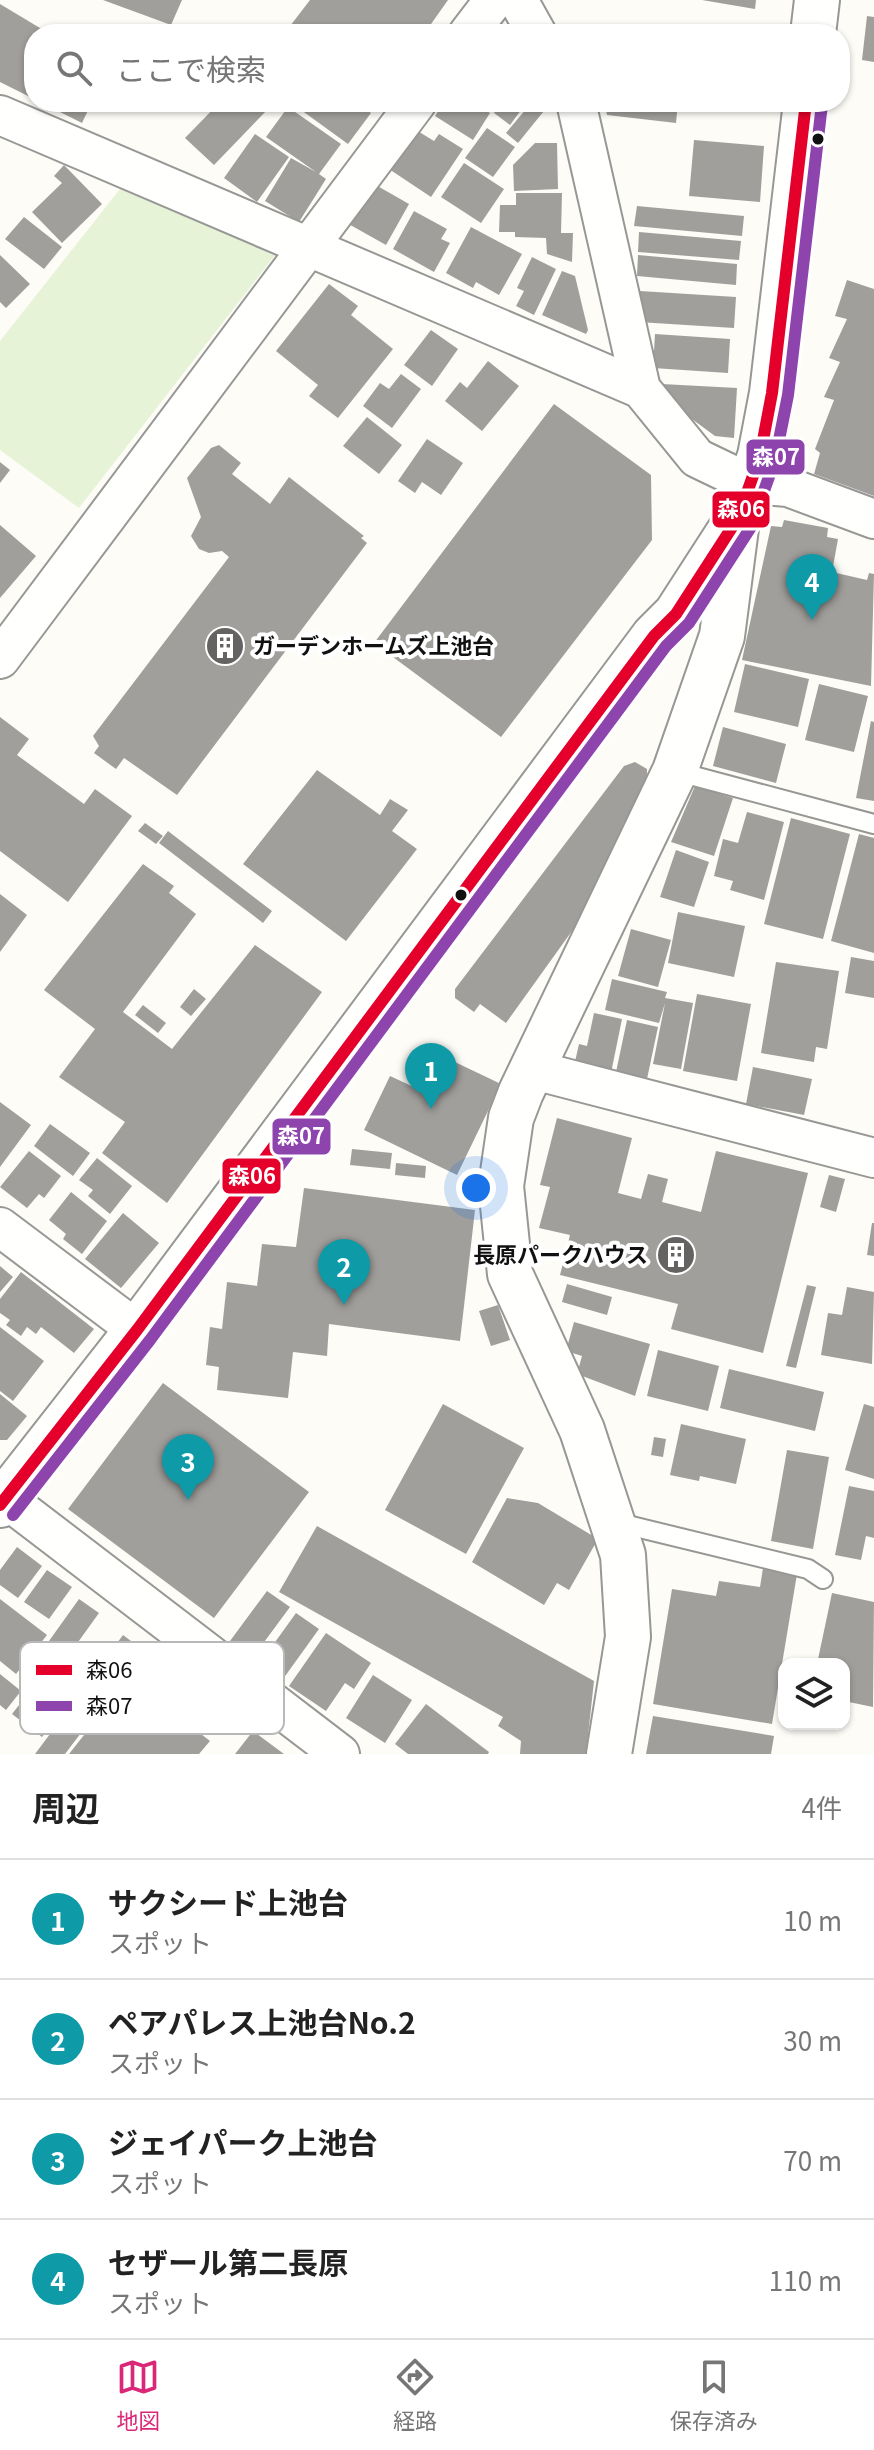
<!DOCTYPE html>
<html lang="ja">
<head>
<meta charset="utf-8">
<style>
  body { margin:0; font-family:Georgia,"Noto Sans JP",serif; background:#f2f2f2; color:#222 }
  .controls { position:absolute; right:24px; bottom:24px; display:grid; overflow:hidden; border-radius:16px; box-shadow:0 2px 6px #0004 }
  .controls button { width:72px; height:72px; display:grid; place-items:center; padding:0; border:0; border-bottom:2px solid #e0e0e0; background:#fff; color:#222; font:40px sans-serif }
  .you { position:absolute; left:476px; top:1188px; width:28px; height:28px; margin:-20px; border:6px solid #fff; border-radius:50%; background:#1a73e8; box-shadow:0 0 0 12px #1a73e833 }
  .badge { display:grid; place-items:center; width:52px; height:52px; border-radius:50%; background:#db2777; color:#fff; font-size:26px; font-weight:700 }
  .pin { position:absolute; translate:-50% -66px; filter:drop-shadow(0 2px 4px #0008) }
  .pin::after { content:''; position:absolute; top:42px; width:28px; height:24px; background:inherit; clip-path:polygon(0 0,100% 0,50% 100%) }
  .list { margin:0; padding:0; list-style:none }
  h2 { display:flex; justify-content:space-between; align-items:center; height:104px; margin:0; padding:0 32px; font-size:34px }
  h2 small { font-size:26px; font-weight:400; color:#767676 }
  .list li { display:grid; grid-template-columns:52px 1fr auto; gap:24px; align-items:center; box-sizing:border-box; height:120px; padding:0 32px; border-top:2px solid #e0e0e0 }
  .list b { display:block; font-size:30px; white-space:nowrap }
  .list p { margin:0; font-size:26px; white-space:nowrap; color:#767676 }
  .list em { font-size:26px; font-style:normal; color:#767676 }
  .icon { flex:none; width:44px; height:44px; fill:none; stroke:currentColor; stroke-width:2; stroke-linecap:round; stroke-linejoin:round }
  .map { position:relative; flex:none; width:874px; height:1754px; overflow:hidden }
  .search { position:absolute; background:#fff; box-shadow:0 2px 6px #0004; left:24px; right:24px; top:24px; height:88px; display:flex; align-items:center; gap:20px; box-sizing:border-box; padding:0 28px; border-radius:32px; color:#767676; font-size:30px }
  .sheet { height:584px; background:#fff }
  nav { display:flex; justify-content:space-around; align-items:center; box-sizing:border-box; height:112px; border-top:2px solid #e0e0e0; background:#fff; font-size:22px; color:#767676 }
  nav a { display:grid; justify-items:center; gap:4px }
  nav .on { color:#db2777 }
  .map>svg:first-child { display:block }
</style>
</head>
<body>
<div class="map">
<svg width="874" height="1754" viewBox="0 0 874 1754">
  <rect width="100%" height="100%" fill="#fdfcf7"/>
  <path fill="#e7f3d7" d="M120,189L276,254L79,508L0,450V341Z"/>
  <path fill="#a19f9c" d="M103,0H182L171,25Z
    M310,0H448L424,34H292L287,30Z
    M702,0H756L755,9Z
    M0,4L50,34L55,25L71,34H34V99L0,82Z
    M867,16L874,17V62L862,60Z
    M40,102H92L82,123Z
    M220,102H259L267,110L214,165L185,138Z
    M290,102H357L371,113L348,144Z
    M444,102H474L490,113L473,140L435,116Z
    M503,102H527L510,125L494,113Z
    M532,102H542L548,106L518,143L506,133Z
    M604,102H678L676,123L607,115Z
    M288,107L341,144L319,174L326,179L299,222L265,201L291,158L316,172L266,137Z
    M487,128L515,147L493,177L465,158Z
    M416,130L434,141L439,134L463,149L431,197L389,169Z
    M255,134L289,157L257,202L224,178Z
    M694,140L764,146L760,202L689,196Z
    M535,143H557L558,189L514,191L513,165Z
    M464,163L504,189L481,223L441,197Z
    M64,165L102,204L62,243L32,212L62,183L54,176Z
    M374,184L409,204L386,245L345,222Z
    M516,193H562L561,233H573L572,262L547,254L546,238L515,237V232H499L500,205H516Z
    M637,206L744,216L742,236L634,226Z
    M414,211L447,229L441,239L450,243L434,272L393,249Z
    M24,217L62,247L44,269L5,239Z
    M471,227L522,254L499,295L476,282L473,288L446,273Z
    M639,232L741,241L739,260L638,252Z
    M0,255L30,284L6,308L0,302Z
    M638,255L737,264L736,285L637,276Z
    M532,257L556,269L534,315L516,306L524,291L517,288Z
    M562,271L575,276L588,330L586,334L542,315Z
    M847,280L874,289V496L814,474L820,453L815,449L834,400L824,397L840,362L829,358L847,319L835,316Z
    M329,284L358,306L351,315L393,349L338,418L309,396L318,385L276,351Z
    M640,291L736,297L734,328L638,322Z
    M431,330L458,349L432,386L404,365Z
    M655,334L730,339L728,373L653,368Z
    M488,361L519,386L482,431L445,401L460,382L467,388Z
    M401,374L421,389L392,428L363,406L380,383L389,389Z
    M662,384L737,388L734,438L715,436L662,397Z
    M554,404L651,475L652,540L501,737L374,643Z
    M367,417L402,445L379,474L343,446Z
    M427,439L463,463L441,495L422,482L415,493L398,481Z
    M219,445L241,463L232,474L270,504L289,477L364,536L361,538L367,543L177,795L124,758L116,769L94,753L99,746L93,736L229,557L222,551L209,553L199,549L191,536L201,517L187,478L211,448Z
    M0,462L10,470L0,483Z
    M784,520L828,528L827,537L838,539L832,572L867,580L869,573L874,574L871,686L742,660L771,526L782,527Z
    M0,525L36,556L0,598Z
    M745,664L809,679L798,727L734,712Z
    M819,684L868,696L854,752L805,740Z
    M0,717L29,739L17,755L84,804L95,789L132,816L68,902L0,851Z
    M871,721L874,722V801L856,798Z
    M723,727L786,744L776,783L713,766Z
    M635,762L647,769V782L587,910L506,1023L480,1004L474,1012L455,998V989L624,766Z
    M317,770L380,815L390,799L408,810L392,831L417,849L346,941L243,864Z
    M695,786L733,798L714,856L671,842Z
    M747,812L784,822L764,900L730,890L733,881L714,876L723,839L738,843Z
    M791,818L850,834L823,939L764,924Z
    M145,823L163,836L156,844L138,831Z
    M168,831L272,911L263,923L159,843Z
    M859,834L874,838V953L831,941Z
    M676,850L709,862L694,907L660,897Z
    M143,864L174,886L169,893L196,914L123,1012L172,1049L255,945L322,992L167,1203L102,1153L125,1122L59,1077L95,1029L44,990Z
    M0,894L27,915L0,952Z
    M678,912L745,926L734,977L668,963Z
    M631,929L671,940L658,987L618,976Z
    M851,957L874,961V998L845,993Z
    M776,962L839,971L827,1049L816,1047L814,1062L761,1053Z
    M612,979L667,992L665,998L693,1003L681,1069L653,1064L665,1003L659,1023L605,1010Z
    M194,989L206,999L191,1016L180,1007Z
    M697,994L751,1004L737,1081L683,1071Z
    M143,1005L166,1023L158,1033L135,1015Z
    M594,1013L622,1019L611,1073L574,1066L579,1044L587,1046Z
    M627,1020L658,1027L647,1079L616,1072Z
    M436,1053L501,1084L457,1175L364,1130L390,1076L418,1089Z
    M753,1067L812,1079L804,1115L746,1104Z
    M0,1102L31,1125L0,1167Z
    M557,1118L632,1138L618,1193L641,1199L648,1174L668,1179L662,1202L701,1212L716,1151L808,1173L763,1353L671,1329L678,1304L560,1275L570,1235L539,1228L550,1187L540,1185Z
    M50,1124L90,1153L73,1176L34,1146Z
    M352,1149L392,1153L390,1169L350,1165Z
    M29,1151L61,1176L44,1198L39,1194L27,1208L0,1187Z
    M97,1158L132,1186L110,1214L88,1196L93,1190L79,1180Z
    M396,1163L426,1166L425,1178L395,1175Z
    M829,1175L845,1179L836,1212L820,1207Z
    M304,1188L475,1210L460,1341L329,1324L327,1356L293,1352L288,1398L217,1390L219,1367L206,1365L210,1327L222,1329L227,1282L257,1286L262,1244L296,1247Z
    M71,1192L107,1221L82,1254L63,1239L66,1234L49,1220Z
    M123,1213L159,1243L121,1288L85,1259Z
    M872,1223H874V1256L867,1255Z
    M0,1266L13,1277L0,1292Z
    M21,1272L94,1329L74,1353L41,1327L36,1334L27,1327L21,1336L6,1325L10,1320L0,1313V1299Z
    M567,1284L612,1297L607,1315L562,1302Z
    M807,1285L816,1287L796,1368L786,1366Z
    M847,1287L874,1292L872,1364L821,1355L828,1313L842,1315Z
    M498,1305L510,1340L491,1346L479,1311Z
    M574,1322L650,1344L635,1396L577,1374L582,1356L566,1351Z
    M0,1327L44,1361L13,1401L0,1391Z
    M658,1350L719,1366L708,1411L647,1396Z
    M729,1369L824,1392L815,1431L720,1408Z
    M163,1383L309,1492L214,1618L68,1509Z
    M0,1394L27,1416L7,1440H0Z
    M443,1404L524,1448L466,1554L385,1510Z
    M864,1404L874,1407V1479L845,1470Z
    M681,1424L746,1439L736,1484L700,1476L699,1481L670,1475Z
    M654,1437L666,1439L663,1457L651,1455Z
    M787,1450L829,1457L813,1549L771,1541Z
    M849,1486L874,1491V1538L866,1536L861,1560L835,1555Z
    M507,1498L538,1503L598,1539L569,1590L557,1583L544,1605L472,1562Z
    M317,1526L594,1681L586,1754H520L521,1741L498,1726L503,1717L279,1592Z
    M17,1547L42,1566L18,1598L0,1585V1570Z
    M763,1568L797,1574L772,1724L653,1704L672,1589L716,1596L719,1581L760,1587Z
    M47,1570L72,1587L49,1619L24,1602Z
    M267,1591L290,1607L253,1657L230,1641Z
    M832,1593L874,1602L873,1707L844,1701V1664H817Z
    M0,1599L47,1635L16,1674L0,1661Z
    M79,1599L99,1613L63,1663L44,1648Z
    M296,1613L319,1629L283,1679L260,1663Z
    M326,1633L371,1663L354,1689L345,1683L326,1711L289,1686Z
    M123,1635L143,1650L107,1700L86,1685Z
    M0,1674L21,1691L6,1710L0,1705Z
    M373,1675L412,1700L385,1743L346,1718Z
    M129,1678L210,1741L199,1754H69Z
    M27,1695L58,1718L42,1737L12,1714Z
    M426,1704L489,1752L488,1754H408L395,1744Z
    M653,1716L774,1736L771,1754H646Z
    M62,1718L81,1733L65,1754H35Z
    M253,1731L284,1754H235Z"/>
  <g fill="none" stroke-linecap="round" stroke-linejoin="round">
    <defs>
      <path id="service" d="M675,771L874,824
        M615,1522L808,1569L823,1579"/>
      <path id="minor" d="M518,0L537,34
        M468,34L494,0
        M576,102L641,389L697,458L751,484L788,487L874,519
        M0,115L641,389
        M0,659L417,102
        M534,1070L874,1158
        M0,1227L137,1330
        M5,1498L340,1754"/>
      <path id="tertiary" d="M813,34L817,0
        M0,1505L137,1330L654,636L676,614L738,518L760,456L772,393L806,102
        M609,1754L628,1637L623,1555L582,1430L510,1274L501,1186L511,1118L521,1092L675,771L722,636L736,528"/>
    </defs>
    <use href="#service" stroke="#979795" stroke-width="22"/>
    <use href="#minor" stroke="#979795" stroke-width="42"/>
    <use href="#tertiary" stroke="#979795" stroke-width="48"/>
    <use href="#service" stroke="#fffffe" stroke-width="18"/>
    <use href="#minor" stroke="#fffffe" stroke-width="38"/>
    <use href="#tertiary" stroke="#fffffe" stroke-width="44"/>
    <defs>
      <path id="bus-1" d="M0,1505L137,1330L654,636L676,614L738,518L760,456L772,393L806,102"/>
      <path id="bus-2" d="M13,1515L150,1340L666,646L689,623L751,527L775,460L788,395L822,104"/>
    </defs>
    <use href="#bus-1" stroke="#fff" stroke-width="18"/>
    <use href="#bus-2" stroke="#fff" stroke-width="18"/>
    <use href="#bus-1" stroke="#e4002b" stroke-width="12"/>
    <use href="#bus-2" stroke="#8e44ad" stroke-width="12"/>
  </g>
  <defs>
    <symbol id="building-disc" viewBox="-11 -11 22 22"><circle r="9.5" fill="#646362" stroke="#fff"/><path d="M-4-6H4V6H1V3H-1V6H-4ZM-2.5-4.3h1.7v1.8h-1.7ZM.8-4.3h1.7v1.8H.8ZM-2.5-1h1.7V.8h-1.7ZM.8-1h1.7V.8H.8Z" fill="#fff"/></symbol>
  </defs>
  <g fill-rule="evenodd">
    <use href="#building-disc" x="203" y="624" width="44" height="44"/>
    <use href="#building-disc" x="654" y="1233" width="44" height="44"/>
  </g>
  <g fill="#111" stroke="#fff" stroke-width="3">
    <circle cx="818" cy="139" r="7"/>
    <circle cx="461" cy="895" r="7"/>
  </g>
  <g text-anchor="middle" stroke-width="8" stroke-linejoin="round" paint-order="stroke">
    <g font-size="22" font-weight="bold" fill="#111" stroke="#fff" text-anchor="start">
      <text x="253" y="654">ガーデンホームズ上池台</text>
      <text x="648" y="1263" text-anchor="end">長原パークハウス</text>
    </g>
  </g>
  <rect x="20" y="1642" width="264" height="92" rx="12" fill="#fff" stroke="#b8b8b8" stroke-width="2"/>
  <rect x="36" y="1665" width="36" height="10" fill="#e4002b"/>
  <rect x="36" y="1701" width="36" height="10" fill="#8e44ad"/>
  <g font-size="22" fill="#111">
    <text x="86" y="1678">森06</text>
    <text x="86" y="1714">森07</text>
  </g>
  <g stroke="#fff" stroke-width="3">
    <rect x="745" y="438" width="61" height="38" rx="8" fill="#8e44ad"/>
    <rect x="711" y="490" width="60" height="39" rx="8" fill="#e4002b"/>
    <rect x="271" y="1117" width="61" height="39" rx="8" fill="#8e44ad"/>
    <rect x="221" y="1157" width="61" height="38" rx="8" fill="#e4002b"/>
  </g>
  <g font-size="22" text-anchor="middle" font-weight="bold" fill="#fff">
    <text x="776" y="465">森07</text>
    <text x="741" y="517">森06</text>
    <text x="301" y="1144">森07</text>
    <text x="252" y="1184">森06</text>
  </g>
</svg>
<div class="controls">
<button><svg class="icon" aria-label="layers" viewBox="0 0 24 24"><path d="M12 4l9 5-9 5-9-5zM3 14l9 5 9-5"/></svg></button>
</div>
<div class="you"></div>
<div class="pin badge" style="left:431px;top:1109px;background:#0f9aa8">1</div>
<div class="pin badge" style="left:344px;top:1305px;background:#0f9aa8">2</div>
<div class="pin badge" style="left:188px;top:1500px;background:#0f9aa8">3</div>
<div class="pin badge" style="left:812px;top:620px;background:#0f9aa8">4</div>
<div class="search"><svg class="icon" aria-label="search" viewBox="0 0 24 24"><circle cx="10" cy="10" r="6"/><path d="M15 15l6 6"/></svg>ここで検索</div>
</div>
<section class="sheet">
<h2>周辺<small>4件</small></h2>
<ul class="list">
<li><span class="badge" style="background:#0f9aa8">1</span><div><b>サクシード上池台</b><p>スポット</p></div><em>10 m</em></li>
<li><span class="badge" style="background:#0f9aa8">2</span><div><b>ペアパレス上池台No.2</b><p>スポット</p></div><em>30 m</em></li>
<li><span class="badge" style="background:#0f9aa8">3</span><div><b>ジェイパーク上池台</b><p>スポット</p></div><em>70 m</em></li>
<li><span class="badge" style="background:#0f9aa8">4</span><div><b>セザール第二長原</b><p>スポット</p></div><em>110 m</em></li>
</ul>
</section>
<nav>
<a class="on"><svg class="icon" aria-label="map" viewBox="0 0 24 24"><path d="M3 6l6-2 6 2 6-2v14l-6 2-6-2-6 2zM9 4v14M15 6v14"/></svg>地図</a>
<a><svg class="icon" aria-label="directions" viewBox="0 0 24 24"><path d="M12 3l9 9-9 9-9-9zM9 14v-3h6M13 9l2 2-2 2"/></svg>経路</a>
<a><svg class="icon" aria-label="saved" viewBox="0 0 24 24"><path d="M7 4h10v16l-5-4-5 4z"/></svg>保存済み</a>
</nav>
</body>
</html>
